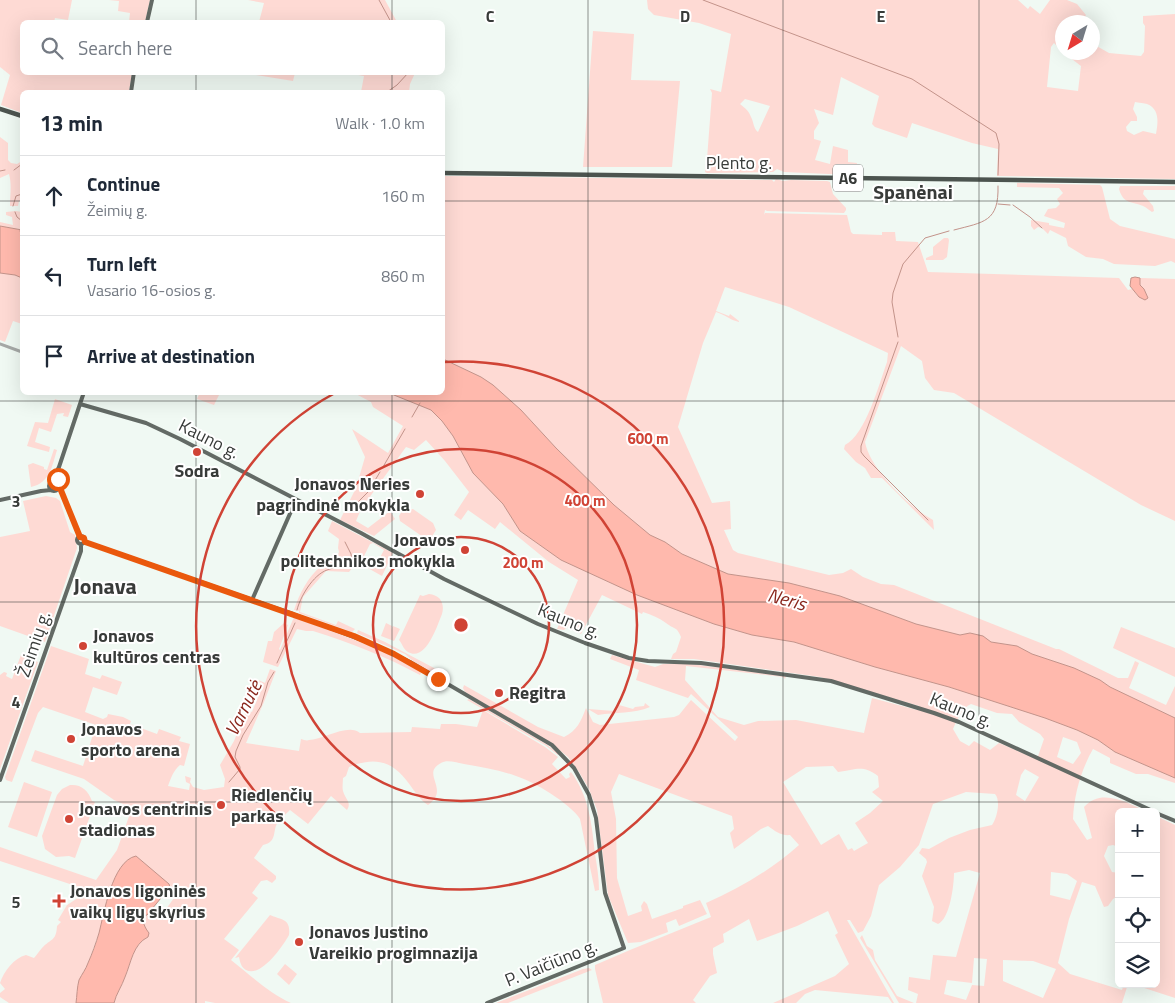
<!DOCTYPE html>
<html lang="en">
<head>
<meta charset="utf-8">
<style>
  body { margin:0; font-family:"Titillium Web",sans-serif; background:#f6f6f7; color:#1f2937 }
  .controls { position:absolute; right:15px; bottom:15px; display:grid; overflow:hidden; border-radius:8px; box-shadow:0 5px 20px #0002 }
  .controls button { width:45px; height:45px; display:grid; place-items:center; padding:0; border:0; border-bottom:1px solid #e0e1e3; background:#fff; color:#1f2937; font:25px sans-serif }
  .compass { position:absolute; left:1055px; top:15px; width:45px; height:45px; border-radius:50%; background:#fff; box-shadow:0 5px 20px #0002; rotate:218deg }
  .stop { position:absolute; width:15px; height:15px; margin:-11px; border:4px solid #ea580c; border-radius:50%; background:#fff }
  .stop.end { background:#ea580c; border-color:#fff; box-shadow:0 1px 5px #0008 }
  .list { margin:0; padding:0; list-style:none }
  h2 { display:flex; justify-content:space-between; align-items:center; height:65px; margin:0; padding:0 20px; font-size:21px }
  h2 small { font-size:16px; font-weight:400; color:#747a83 }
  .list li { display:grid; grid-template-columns:32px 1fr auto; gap:15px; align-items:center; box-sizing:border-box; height:80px; padding:0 20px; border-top:1px solid #e0e1e3 }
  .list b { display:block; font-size:19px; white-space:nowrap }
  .list p { margin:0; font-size:16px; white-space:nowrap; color:#747a83 }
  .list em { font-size:16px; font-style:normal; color:#747a83 }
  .icon { flex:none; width:28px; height:28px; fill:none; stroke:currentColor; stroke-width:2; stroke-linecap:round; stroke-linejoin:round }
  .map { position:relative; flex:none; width:1175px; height:1003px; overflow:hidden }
  .search { position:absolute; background:#fff; box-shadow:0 5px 20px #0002; left:20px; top:20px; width:425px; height:55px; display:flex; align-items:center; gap:12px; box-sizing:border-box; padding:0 18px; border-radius:8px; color:#747a83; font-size:19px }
  .panel { position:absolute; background:#fff; box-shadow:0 5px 20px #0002; left:20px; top:90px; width:425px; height:305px; border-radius:8px }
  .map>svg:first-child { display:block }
</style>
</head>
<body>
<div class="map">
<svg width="1175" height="1003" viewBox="0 0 1175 1003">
  <rect width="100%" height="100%" fill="#f0f9f3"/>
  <path fill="#fedad4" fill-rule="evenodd" d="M0,0H72L68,20L55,18L54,22H22V72L132,73L129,92H22V113L1,105L10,75L0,67Z
    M109,0H150L145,22H129L130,13L118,11L119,1Z
    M248,0H385L397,22H259L264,3Z
    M647,0H1018L1028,9L1030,6L1040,14L1050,0H1067L1077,4L1086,15L1082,22H1062V51L1054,43L1051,47L1047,87L1078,91L1081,66L1064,53L1092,52L1093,44L1109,53L1141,56L1144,52L1145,26L1143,23V16L1175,14V179L997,176L998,149L972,143L912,123L907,138L875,127L872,124L879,96L841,77L833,115L814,109L819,123L814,131V139L821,141L815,160L830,164L833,146L848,150V162L857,163L856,171H853L851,175L784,172L777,169L773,172L707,173L705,172L707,159L712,93L710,89L721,92L731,34L699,23L654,15L648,9ZM745,99L770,106L758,132C753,128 754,122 751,117C749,111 745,108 740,104ZM1135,102C1138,103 1145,103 1147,104C1160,109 1158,123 1156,134L1143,131L1134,135L1127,131L1126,127L1131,121H1137V117L1133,109Z
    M593,31L634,34L631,80L680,81L672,167H583Z
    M257,72H295V73L293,81L256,75Z
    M347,73H415L410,84L409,92H361L364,76Z
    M0,137L8,143V160L11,163L17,164L22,161V202L19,201L18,206H10C10,194 12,185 9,174L0,178Z
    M443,176L772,180L774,182L776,179L783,181L791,180L827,181L830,182L833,194L846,208V210L844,213L767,211L765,210L764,215L765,213L847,215L851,232L853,234L882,235V232H895L896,241L918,242L928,272L1119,278L1128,290L1132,289L1139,297L1148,298L1144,289L1140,285V278L1175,279V521L1141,505L954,393L934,390L925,378L922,361L901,346L865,442C870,469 909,507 933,520L934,530L882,478H871L865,468L856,462L844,449L845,445C866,434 879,384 887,362L888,353L789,307L725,287L716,311L729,316L730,314L739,321V322C730,320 724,314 716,312L703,343L678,427L712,503L730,501L731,529L724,530L733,550L738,553L829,575L843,573L851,569L863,577L881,584L894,585L1056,649H1059L1118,678H1128L1135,661L1139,663L1129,688L1166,705L1175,686V718L1110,687L1100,680L1074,668L1032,654L1017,646L991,642L983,636L970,633L960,635L916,624L840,596L789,583L728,574L682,554L665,542L650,535L614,505L556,448L521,410L493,385L481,377L443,359Z
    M1017,183L1100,185L1102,187L1110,219L1120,226L1175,239V263L1171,261L1155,266L1114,264L1103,259L1086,257L1068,246L1066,238L1050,230L1048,234L1042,228L1038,227L1034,230L1031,226V220L1049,223V225L1064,228L1065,223L1044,216L1048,209L1056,208L1060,204L1057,199L1063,193L1059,188L1017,187Z
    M1120,186H1175V190H1144L1143,194L1153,206L1154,211L1152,212C1149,210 1147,208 1145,207C1132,200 1124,206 1119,189Z
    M16,211L22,212V230L0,226V222L13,225L12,217L6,215V212Z
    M944,238H948L949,240L947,257L943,260H926V258L933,255V247Z
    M0,273L15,275L22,278V324L13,321L5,342L0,340Z
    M200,392H220V393L214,405L197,399Z
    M354,393H389L431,410L442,421L453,436L473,473L503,504L520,531L561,560L637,595L714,624L752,635L794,642L875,667L949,687L1045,718L1077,730L1098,740L1115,752L1175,778V783L1148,774H1136L1110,763V758L1093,749C1081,770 1074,795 1073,819L1087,840L1092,838L1084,807C1101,787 1129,803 1147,812H1119V847L1113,845L1108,846L1104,856L1112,872L1119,873L1118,896L1113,899L1108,906L1104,907L1095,886L1082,882L1069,919L1058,963L1070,974L1122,990L1124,984H1128L1122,1003H916L918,994L908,990L909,977L930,980L933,955L956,957L980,873L969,870L954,873C954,885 950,919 938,924L932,921L934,907L922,876L927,862L926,859L919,853L922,848L929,849L949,838L970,830L992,825C997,818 1001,801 995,794L966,792L933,804L919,845L900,867L879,885L871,916L863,931L858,933L850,920H847L894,1003H892L888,997L815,990L805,994L796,1003H773L835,976L849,964L835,935L838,933L828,911L797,926L757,941L749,919L723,934L724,942L713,948V954L717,973L710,976L693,1000L696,1003H603L595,969V965L630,950L711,917L706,903C740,888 771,870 799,845L790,835C781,836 775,831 768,826L761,829L734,849L730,833L734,829L732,816L619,774L611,792L616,819L617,878L628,916L642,911L641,906L644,901L647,904L652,919L683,908V906L700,900L707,914L679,926L676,919L666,923L668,932L641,942L628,943L608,895L597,810L589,789L579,772L568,757L551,743L465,692L463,688L464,685L538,727L564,737C577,731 581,721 586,708L593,722L600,725L674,717L679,715L691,700L735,741L738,737L691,694L688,698L636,680L639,670L610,659L612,655L655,667L663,664H691L786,676L785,679L783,677L686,666L685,680L718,717L744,725L758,721L796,720L864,733L872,698L917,710L919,706L820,677L694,659H671L673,654L676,652L681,637C677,626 673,629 666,623C659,618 652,615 643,612L642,614L602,595L581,634L569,626L564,630L557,629L578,580L549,562L500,522L495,529L468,510L461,520L454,515L469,492L445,461L426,440L414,450L406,447L361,509L356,521L368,528L390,511L395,519L374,536L340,520L356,488L365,457L352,429L388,453L403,426L373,407L371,402ZM971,704L997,713L1012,714L1019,722L1040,734L1044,739L1037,759L999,743L990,750L974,741L969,746L960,741L953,729C957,720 962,708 971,704ZM1063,737L1077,742L1081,753L1073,764L1057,757ZM833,766L838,772C856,770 862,764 878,776L879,787L872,792L883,801L870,813L855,823L868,843L854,851L852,848L848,850L839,834L821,845L783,782L806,767ZM1025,769L1039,777L1025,801L1016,795L1021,775ZM1051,872L1067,874L1077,881L1070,900L1050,895ZM974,958L987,959L984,986L972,985L966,1000L944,994L947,980L972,983ZM1003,960L1033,961L1056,969L1043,998L1003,981Z
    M55,399L72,405L68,417L63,416L64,413L57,414L51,432L39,428L35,442L50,447L49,452L27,446L35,422L48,423Z
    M54,449L57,450C52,466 50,483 31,487L28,465L33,463L44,467V469L47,470Z
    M46,496L56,498L60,501L70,532L75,535L77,548L45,642L0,626V537L30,531L23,501Z
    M413,509L433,523L436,530L431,538L426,539L400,521L399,516L402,511Z
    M332,521L393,553L382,576L357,562L349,572L326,571L303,597L300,612L336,625L338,621L355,629L352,632L299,613V611L294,610C299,594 308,577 321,566C328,561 336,561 339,552L338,548L339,539L328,531ZM373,543L384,550L375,567L365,562L366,558L364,556L370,544Z
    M429,594C440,595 445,603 442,614C437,626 426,662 408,652C403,649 402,643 399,640L420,595L423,596Z
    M294,617L376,648L412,666L421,673L420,675C385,656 351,643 313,631H306L297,629L278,667L263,662L268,641H272L274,632L284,623L288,625L279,649L280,650Z
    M386,623L392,626L391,629L393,626L400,629L394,641L381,636Z
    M1121,627L1175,648V677L1113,648Z
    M358,630L385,642L449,676L445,680L414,662L405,654L357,633Z
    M51,646L89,659L85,674L100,679L102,675L122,682L117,695L93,687L85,712L103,719L107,717L108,714L123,717L131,721L130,724L157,734L159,729L181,737L179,741L190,744L184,766L180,765C173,771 171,778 168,786L189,790L190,784L186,782L185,776L191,778L190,782L193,787L204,790L224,787L225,779L220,765L234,741L246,711L252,712L260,693L253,690L256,679L265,683L270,669L276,671L264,702L246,743L299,751L301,739C304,740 307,741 309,740C323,740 348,723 360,733L411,732L412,727L440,729L441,724H456L477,727L483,710L545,747L558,757L552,764L566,779L570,777L569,774L571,772C589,796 592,825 595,854C597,866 599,878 599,890L595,891L580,819C571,804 533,781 516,776C500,770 481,767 464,764C457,763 447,759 441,763C420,774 451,789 428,805C421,801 415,792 410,785C393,761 376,756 349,767L346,776L343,778C343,782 342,787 343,791C345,799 352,802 347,810L331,796L308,824L290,810C286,814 281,818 278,822C272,830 278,842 263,845L254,858L276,876V879L272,883L267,880L261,881L252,893L258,898L224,939L239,950L231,960C250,975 269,993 291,1003H215L205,1001V1003H114C116,994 122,986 125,977C131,963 133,944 148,937L143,919L144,916L147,915L152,918L161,916L174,898L176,891L136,856L120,871L108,897L99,933L88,963L79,982L76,1003H9L0,997V993L5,989L0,983C4,971 14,958 26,955L34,958C37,955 39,951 42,948C51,938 56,942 57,926L61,922L58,920L67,905L87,892L88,890L0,861V847L96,880L117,850L132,808L114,800L84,779L31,761L35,750L83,766L96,725L43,707L38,713L12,782L6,780L5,777Z
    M21,655L38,662L0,769V675L4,672L7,673L6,676L12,679Z
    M469,699L546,744L558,753V755L545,745L467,700Z
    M645,703L650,707C634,714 615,712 598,715L588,709L614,711L617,710L619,705L633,709L635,707L644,706Z
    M24,782L52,792L37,837L8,827Z
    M70,785C81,784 88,790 92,801L95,802L75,858L69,856L56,857L45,849L42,836L57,795L62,789Z
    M1156,816L1175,825V998L1132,984H1156V878L1160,866L1156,864Z
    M270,915C281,920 291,918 289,935C283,946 261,978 246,970C241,967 240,962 239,957L235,958Z
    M862,935L867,946L873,950L875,960L897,996L914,1003H899L860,938Z
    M285,964L297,974L289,985L277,974Z
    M589,968L592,970L508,1003H496L583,969Z"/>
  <path fill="#ffb9ad" stroke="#c3938a" d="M0,226L22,230V278L15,275L0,273Z
    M1135,277L1140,278V285L1144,289L1148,298L1145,300L1139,297L1130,286L1131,278Z
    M443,359L481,377L493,385L521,410L556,448L614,505L650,535L665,542L682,554L728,574L789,583L840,596L916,624L960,635L970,633L983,636L991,642L1017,646L1032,654L1074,668L1100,680L1110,687L1175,718V778L1115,752L1098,740L1077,730L1045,718L949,687L875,667L794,642L752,635L714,624L637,595L561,560L520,531L503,504L473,473L453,436L442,421L431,410L389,393L442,392Z
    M136,856L169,884L170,887L147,915L144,916C142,922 145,928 149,933L148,937C133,944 131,963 125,977C122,986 116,994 114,1003H76C77,996 77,987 79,980C82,974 86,969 88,963C92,954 96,943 99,933C104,914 112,861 136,856Z"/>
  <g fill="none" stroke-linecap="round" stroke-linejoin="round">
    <path stroke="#c3938a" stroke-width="1" d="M379,0L391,22
      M703,0L912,79L996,133L999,144L998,175
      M387,92L397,85L409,72
      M14,170L22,164
      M0,171L5,170
      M22,173V174
      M998,204L1010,205
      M1013,205L1030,217L1042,228
      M13,206L16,196L22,194
      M15,212L17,217L22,221
      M954,230C984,222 999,222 998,186
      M20,231L22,225
      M898,337L892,302L893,293L903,264L925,238L949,231
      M898,342L861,446V452L864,456L928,520
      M412,417L420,403
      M383,467L405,429
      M353,507L368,492L380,472
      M297,610C300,597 313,575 327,570C336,566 344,570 352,561L351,554L345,542
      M277,663L295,623
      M229,782L240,769V767L235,757L236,751L243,735L261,706L268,682L274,672"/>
    <path stroke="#a6a9a7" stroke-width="3" d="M0,344L22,352"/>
    <path stroke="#636a65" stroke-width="4" d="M147,22L152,0
      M131,92L134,72
      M80,404L146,423L180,439L361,533L444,579L538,624L585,643L629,658L648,661L701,663L831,681L934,713L959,722L1155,812
      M49 486a5 5 0 1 1 10 0a5 5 0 1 1-10 0Z
      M52,481L59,467L84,392
      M58,483V469
      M59,486L80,537
      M0,500L41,491L51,490
      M77 540a4 4 0 1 1 8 0a4 4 0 1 1-8 0Z
      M85,542L293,614L377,646L410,662L552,745L574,768L589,795L596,818L605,893L624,948L487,1003
      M252,600L296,500
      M0,780L75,568L81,551V544
      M1156,813L1175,821"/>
    <path stroke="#4c544f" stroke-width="4.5" d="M0,109L22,116
      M442,173L1175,182"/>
  </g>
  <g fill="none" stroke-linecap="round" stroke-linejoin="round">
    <path stroke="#ea580c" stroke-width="6" d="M58,479V483L80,537L84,538L85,542L354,636L394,654L438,679"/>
  </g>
  <path fill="none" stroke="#383b39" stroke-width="1" stroke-opacity="0.55" d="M196,0V22M392,0V22M588,0V1003M783,0V1003M979,0V1003M196,72V92M392,72V92M0,201H22M442,201H1175M196,392V1003M392,392V1003M0,401H1175M0,602H1175M0,802H1175"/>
  <g fill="none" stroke="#d04335" stroke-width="2.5">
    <circle cx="461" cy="625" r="88"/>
    <circle cx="461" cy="625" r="176"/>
    <path d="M443 362A264 264 0 1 1 335 393"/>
  </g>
  <g fill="#d04335" stroke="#fff" stroke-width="2">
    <circle cx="197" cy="452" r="5"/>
    <circle cx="420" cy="494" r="5"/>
    <circle cx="465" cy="550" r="5"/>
    <circle cx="83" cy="646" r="5"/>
    <circle cx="499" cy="693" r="5"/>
    <circle cx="71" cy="739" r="5"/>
    <circle cx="221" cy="805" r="5"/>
    <circle cx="69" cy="819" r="5"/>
    <path d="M56.5 893.5h5v5h5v5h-5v5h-5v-5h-5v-5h5z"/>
    <circle cx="299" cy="942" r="5"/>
  </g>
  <g text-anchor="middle" stroke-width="4" stroke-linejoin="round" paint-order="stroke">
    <rect fill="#fff" stroke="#747674" stroke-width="1" x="833" y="164.5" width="30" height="27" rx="4"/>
    <g font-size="16" font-weight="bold" fill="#383b39">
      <text x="848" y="184">A6</text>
    </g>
    <g font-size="18" fill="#383b39" stroke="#fff">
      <text x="739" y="169">Plento g.</text>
      <text transform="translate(209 439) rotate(27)" y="6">Kauno g.</text>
      <text transform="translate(569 621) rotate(22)" y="6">Kauno g.</text>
      <text transform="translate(34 644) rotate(-71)" y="6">Žeimių g.</text>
      <text transform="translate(961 710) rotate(22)" y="6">Kauno g.</text>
      <text transform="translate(551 963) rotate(-22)" y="6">P. Vaičiūno g.</text>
    </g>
    <g font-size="18" font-weight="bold" fill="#383b39" stroke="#fff" text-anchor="start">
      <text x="197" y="477" text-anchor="middle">Sodra</text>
      <text x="410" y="490" text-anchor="end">Jonavos Neries<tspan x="410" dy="21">pagrindinė mokykla</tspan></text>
      <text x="455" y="546" text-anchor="end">Jonavos<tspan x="455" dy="21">politechnikos mokykla</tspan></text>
      <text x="93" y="642">Jonavos<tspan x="93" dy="21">kultūros centras</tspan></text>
      <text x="509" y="699">Regitra</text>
      <text x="81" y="735">Jonavos<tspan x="81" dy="21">sporto arena</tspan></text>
      <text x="231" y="801">Riedlenčių<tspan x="231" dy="21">parkas</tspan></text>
      <text x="79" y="815">Jonavos centrinis<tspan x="79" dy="21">stadionas</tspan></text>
      <text x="70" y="897">Jonavos ligoninės<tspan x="70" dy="21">vaikų ligų skyrius</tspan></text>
      <text x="309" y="938">Jonavos Justino<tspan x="309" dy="21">Vareikio progimnazija</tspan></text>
    </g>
    <g font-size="19" font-style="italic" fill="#8a281e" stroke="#fff">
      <text transform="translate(787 599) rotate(15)" y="7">Neris</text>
      <text transform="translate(243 708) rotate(-64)" y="7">Varnutė</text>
    </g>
    <g font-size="20" font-weight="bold" fill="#383b39" stroke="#fff">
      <text x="913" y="199">Spanėnai</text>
    </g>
    <g font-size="22" font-weight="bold" fill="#383b39" stroke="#fff">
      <text x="105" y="594">Jonava</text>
    </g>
  </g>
  <g font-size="16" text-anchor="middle" font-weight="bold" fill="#383b39" stroke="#fff" stroke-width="4" stroke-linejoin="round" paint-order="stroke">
    <text x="490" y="22">C</text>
    <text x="685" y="22">D</text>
    <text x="881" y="22">E</text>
    <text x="16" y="507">3</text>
    <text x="16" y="708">4</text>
    <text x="16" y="908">5</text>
  </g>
  <circle cx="461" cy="625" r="8" fill="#d04335" stroke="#fff" stroke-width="2.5"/>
  <g font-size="15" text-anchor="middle" font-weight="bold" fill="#d04335" stroke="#fff" stroke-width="4" stroke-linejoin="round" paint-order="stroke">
    <text x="648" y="444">600 m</text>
    <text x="585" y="506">400 m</text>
    <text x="523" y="568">200 m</text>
  </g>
</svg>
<div class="controls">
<button>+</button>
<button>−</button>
<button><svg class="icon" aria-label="locate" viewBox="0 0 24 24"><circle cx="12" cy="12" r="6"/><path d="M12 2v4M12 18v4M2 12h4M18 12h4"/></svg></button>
<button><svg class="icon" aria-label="layers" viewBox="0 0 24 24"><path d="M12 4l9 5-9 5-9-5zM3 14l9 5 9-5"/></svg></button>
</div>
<svg class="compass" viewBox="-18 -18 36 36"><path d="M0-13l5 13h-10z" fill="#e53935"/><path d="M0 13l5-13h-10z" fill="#747a83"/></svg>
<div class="stop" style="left:58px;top:479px"></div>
<div class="stop end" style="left:438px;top:679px"></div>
<div class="search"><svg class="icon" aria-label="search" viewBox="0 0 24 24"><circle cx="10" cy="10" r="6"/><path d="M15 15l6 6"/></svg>Search here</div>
<section class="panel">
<h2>13 min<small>Walk · 1.0 km</small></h2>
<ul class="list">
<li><svg class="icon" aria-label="ahead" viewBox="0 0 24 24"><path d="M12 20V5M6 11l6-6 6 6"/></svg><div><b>Continue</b><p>Žeimių g.</p></div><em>160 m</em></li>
<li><svg class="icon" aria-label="left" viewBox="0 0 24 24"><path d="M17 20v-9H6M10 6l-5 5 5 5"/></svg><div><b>Turn left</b><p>Vasario 16-osios g.</p></div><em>860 m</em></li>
<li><svg class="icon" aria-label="arrive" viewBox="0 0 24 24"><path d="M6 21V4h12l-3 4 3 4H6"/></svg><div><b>Arrive at destination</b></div></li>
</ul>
</section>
</div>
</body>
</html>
